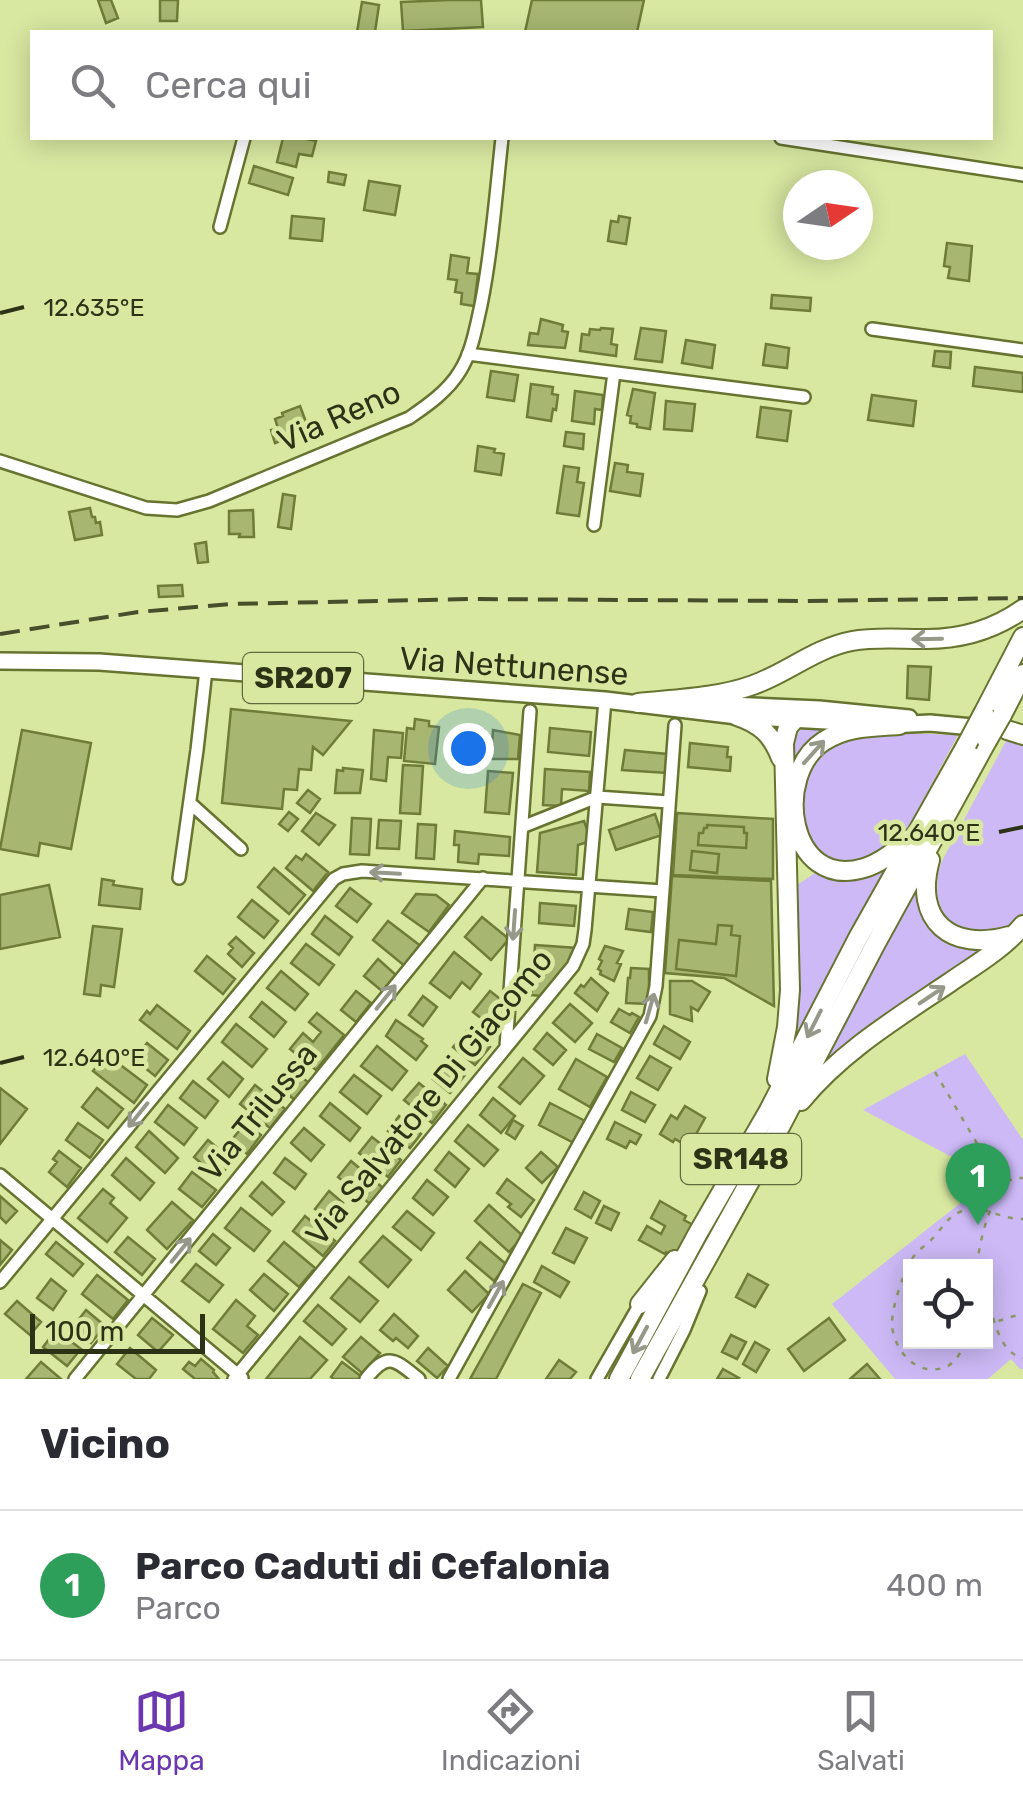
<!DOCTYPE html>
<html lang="it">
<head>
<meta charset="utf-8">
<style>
  body { margin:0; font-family:Rubik,sans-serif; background:#f7f7f7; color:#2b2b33 }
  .controls { position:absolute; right:30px; bottom:30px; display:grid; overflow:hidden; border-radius:0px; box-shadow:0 5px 25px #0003 }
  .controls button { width:90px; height:90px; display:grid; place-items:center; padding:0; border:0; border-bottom:2px solid #e1e1e2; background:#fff; color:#2b2b33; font:50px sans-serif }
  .compass { position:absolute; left:783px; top:170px; width:90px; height:90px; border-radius:50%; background:#fff; box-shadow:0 5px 25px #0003; rotate:77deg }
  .scale { position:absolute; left:30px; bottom:25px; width:175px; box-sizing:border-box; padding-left:10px; border:5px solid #2c3216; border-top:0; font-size:28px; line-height:35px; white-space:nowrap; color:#2c3216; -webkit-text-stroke:8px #d8e8a1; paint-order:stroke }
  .you { position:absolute; left:468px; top:748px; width:35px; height:35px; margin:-25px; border:8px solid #fff; border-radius:50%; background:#1a73e8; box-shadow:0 0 0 15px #1a73e833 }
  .badge { display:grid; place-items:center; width:65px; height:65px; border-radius:50%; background:#6b38af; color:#fff; font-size:32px; font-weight:700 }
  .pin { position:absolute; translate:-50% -82px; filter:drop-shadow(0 2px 5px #0008) }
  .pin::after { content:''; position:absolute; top:52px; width:35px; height:30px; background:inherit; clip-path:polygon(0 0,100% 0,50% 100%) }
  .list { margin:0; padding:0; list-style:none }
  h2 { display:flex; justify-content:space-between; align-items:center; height:130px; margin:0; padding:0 40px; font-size:42px }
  h2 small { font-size:32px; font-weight:400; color:#7c7c81 }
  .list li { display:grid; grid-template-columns:65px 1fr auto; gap:30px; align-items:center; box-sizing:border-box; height:150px; padding:0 40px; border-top:2px solid #e1e1e2 }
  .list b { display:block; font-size:38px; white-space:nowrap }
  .list p { margin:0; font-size:32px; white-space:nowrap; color:#7c7c81 }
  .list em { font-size:32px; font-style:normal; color:#7c7c81 }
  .icon { flex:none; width:55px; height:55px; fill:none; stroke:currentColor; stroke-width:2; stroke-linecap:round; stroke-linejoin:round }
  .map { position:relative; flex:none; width:1023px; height:1379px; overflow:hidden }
  .search { position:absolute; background:#fff; box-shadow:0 5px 25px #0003; left:30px; right:30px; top:30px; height:110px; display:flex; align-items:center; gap:25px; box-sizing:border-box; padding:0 35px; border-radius:0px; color:#7c7c81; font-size:38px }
  .sheet { height:280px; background:#fff }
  nav { display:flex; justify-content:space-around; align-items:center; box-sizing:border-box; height:140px; border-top:2px solid #e1e1e2; background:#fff; font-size:28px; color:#7c7c81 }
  nav a { display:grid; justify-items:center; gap:5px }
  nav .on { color:#6b38af }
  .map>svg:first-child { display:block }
</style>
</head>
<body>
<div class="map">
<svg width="1023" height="1379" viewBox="0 0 1023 1379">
  <rect width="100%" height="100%" fill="#d8e8a1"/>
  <path fill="#ccb9f6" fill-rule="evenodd" d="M805,727L838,728L791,780C791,760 787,738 805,727Z
    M875,732L958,735L902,839L877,859L840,867L813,850L803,823L802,799L806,779L813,762L832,743Z
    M1023,740V913L1010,928L988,936L952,925L942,911L937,895L938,873L942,861L1006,741Z
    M886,870L796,1045L798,1025L797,885L818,871C842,885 862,883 886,870Z
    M920,881C933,927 930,944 982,952L828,1061L825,1059Z
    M965,1054L1023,1140V1369H1020L1011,1359L988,1379H895L832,1304L986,1183V1175L863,1110ZM910,1266H986V1342H910Z"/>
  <path fill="#a7b671" stroke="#6e7c38" stroke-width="2.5" d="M98,0H111L118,18L106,23Z
    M160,0H178L177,21H160Z
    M449,0H481L483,27L403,31L401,2Z
    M532,0H644L637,32H525Z
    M362,2L379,5L375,32H357Z
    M283,138H302L316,141L312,156L299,154L296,167L277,162Z
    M254,166L293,178L288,195L249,183Z
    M329,172L346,175L344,185L328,182Z
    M369,181L400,186L395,215L364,210Z
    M292,216L324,219L322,241L290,238Z
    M619,216L630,218L626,244L608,241L611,221L618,222Z
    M947,243L972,246L969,281L948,278L950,267L944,266Z
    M451,255L469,258L467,273L478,274L474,306L461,304L462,293L455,292L457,280L448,279Z
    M772,295L811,298L810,311L771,308Z
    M541,319L563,325L562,331L568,332L565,348L528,345L530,333L538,334Z
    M601,328L613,329L611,344L617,345L616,356L580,351L582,334L589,335L590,329L600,330Z
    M641,328L666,331L662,362L635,359Z
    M686,340L715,345L712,368L682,363Z
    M766,344L789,348L787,368L763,365Z
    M935,351L951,352L950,368L933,366Z
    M975,367L1023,373V392L973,386Z
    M491,371L518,375L514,401L487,397Z
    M531,384L553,387L552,394L558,395L556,410L553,409L551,421L527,417Z
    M633,389L655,393L650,429L637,427V424L630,423L631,416L627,415Z
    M575,391L603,395L602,410L595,409L594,424L572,421Z
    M872,395L916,401L913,426L868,420Z
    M666,401L695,404L692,431L664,429Z
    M300,406L309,430L275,443L271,430L278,428L275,419L283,416L282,413Z
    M761,407L791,411L787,441L757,437Z
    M566,432L584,434L583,449L564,446Z
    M478,446L495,449L494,452L504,454L501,475L475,471Z
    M615,463L628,465L627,472L643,474L640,496L610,491Z
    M564,466L579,468L577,482L584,483L579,516L557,513Z
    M283,494L295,496L291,529L278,527Z
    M90,508L92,517H95L96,523L100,522L102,535L75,540L69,512Z
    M253,510L254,537H239L240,534H229V511Z
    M206,542L208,562L198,563L195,544Z
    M182,585L183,596L159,597L158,586Z
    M908,666L931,667L929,700L907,698Z
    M231,709L351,721L323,755L313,747L311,770L299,769L297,790L284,789L282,809L222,803Z
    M415,719L429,721V726L439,727L435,764L404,761L407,728L414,729Z
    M550,728L591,732L589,756L548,752Z
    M470,729L484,730L481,758L454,757L457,731L470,733Z
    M22,730L91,743L71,849L40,843L38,856L0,849Z
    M374,730L403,733L401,758L388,757L386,781L371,779Z
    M493,730L520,735L518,759H491Z
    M690,743L728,747L727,757H731L730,771L688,767Z
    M625,750L667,754V773L622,770Z
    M403,765L423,766L420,814L400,813Z
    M343,768L363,770L360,793H335L337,770L343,771Z
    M545,769L590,772L589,791L562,789L561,806L543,805Z
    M488,771L513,773L509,814L485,812Z
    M308,790L320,799L310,813L297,803Z
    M289,812L298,819L288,831L279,824Z
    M316,813L335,825L319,845L302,831Z
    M677,813L773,819V879L673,875Z
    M655,814L662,835L616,850L609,830Z
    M352,818L371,819L369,855L350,854Z
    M379,820L401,821L399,849L377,848Z
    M584,821L591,841L578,845L576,875L537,872L540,833Z
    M418,824L436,825L434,859L416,858Z
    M707,825L744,827V833H747L746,848L698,845L699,833H703L704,828H707Z
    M455,831L510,837L509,856L479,854L478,864L458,862L459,845H454Z
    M692,851L719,854L717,873L690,870Z
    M306,854L328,872L313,891L286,868L296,856L302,860Z
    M274,868L305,895L289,914L258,887Z
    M672,876L771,881L774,1006L724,978L665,973Z
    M102,879L114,881L113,885L142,889L140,909L99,905Z
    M49,885L60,937L0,949V895Z
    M350,888L371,904L357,922L336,906Z
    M416,894L436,895L449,905L429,932L402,913Z
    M252,900L278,921L264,938L238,917Z
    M540,903L576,906L574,926L539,923Z
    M629,909L653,912L651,932L626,929Z
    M325,916L352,937L339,955L312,934Z
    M482,917L509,939L491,960L465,937Z
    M388,921L422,947L406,967L373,940Z
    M718,925L732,926L731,935L740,936L736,976L676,969L679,940L716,944Z
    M93,926L122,929L114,987L101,985L100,996L84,994Z
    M236,937L254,953L242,967L228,954L233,948L229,944Z
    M306,944L334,965L319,985L291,963Z
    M535,945L577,948L576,953L542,996L531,995Z
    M605,946L623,951L617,963L621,964L614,981L600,974L601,971L598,969L602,961L599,959Z
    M454,952L481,974L470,989L462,982L450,998L430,983Z
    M207,956L235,979L223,994L195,971Z
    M378,959L396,975L382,991L364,976Z
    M631,968L649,969V1004L626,1003L628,978H630Z
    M281,971L308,994L295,1010L267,988Z
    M591,978L608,993L597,1011L575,993L581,985L584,987Z
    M670,981H692L710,992L698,1011L691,1007L692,1021L670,1014Z
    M356,991L371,1003L356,1022L341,1010Z
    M490,991L503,1001L500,1004L505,1008L491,1026L473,1012Z
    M423,996L437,1007L423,1026L409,1015Z
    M262,1002L286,1022L274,1037L250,1017Z
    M570,1004L592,1023L575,1042L553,1023Z
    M157,1005L190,1031L177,1049L140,1020L147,1011L150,1014Z
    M619,1009L630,1015L632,1013L639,1017L630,1033L611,1022Z
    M317,1013L344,1035L316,1070L290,1049L303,1033L313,1042L321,1032L309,1022Z
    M396,1020L423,1039L421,1041L427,1046L416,1060L386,1036Z
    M236,1024L267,1049L252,1067L222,1042Z
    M664,1026L690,1042L680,1059L654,1044Z
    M468,1029L490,1047L475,1065L453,1047Z
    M547,1033L566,1050L553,1065L534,1049Z
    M597,1034L622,1048L614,1062L589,1049Z
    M147,1043L168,1060L155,1076L134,1059Z
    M377,1046L407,1071L392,1090L361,1066Z
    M106,1054L147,1085L134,1103L93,1071Z
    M650,1056L671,1068L658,1090L637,1078Z
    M523,1058L544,1076L520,1104L499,1087Z
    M576,1059L607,1077L590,1107L559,1089Z
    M447,1061L465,1075L450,1093L433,1079Z
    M223,1062L243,1079L229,1097L208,1079Z
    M290,1068L309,1083L295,1100L276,1085Z
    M354,1075L381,1096L367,1114L340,1092Z
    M193,1081L218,1101L205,1118L180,1098Z
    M419,1083L446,1105L432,1123L404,1100Z
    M255,1085L285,1109L270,1128L240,1104Z
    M0,1088L27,1109L0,1144Z
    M97,1088L123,1109L108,1128L82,1107Z
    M631,1092L655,1105L645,1122L622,1110Z
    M493,1098L515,1116L501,1133L480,1115Z
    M330,1103L360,1128L350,1141L320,1116Z
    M550,1103L587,1122L576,1144L539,1125Z
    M168,1105L197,1128L184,1145L155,1122Z
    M685,1106L705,1118L689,1147L675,1139L673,1142L660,1134L671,1115L677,1119Z
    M399,1116L421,1134L410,1148L388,1131Z
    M513,1120L523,1126L515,1139L506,1133Z
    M615,1122L641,1135L636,1144L630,1141L626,1148L607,1139Z
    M78,1123L103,1140L90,1158L66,1140Z
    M245,1123L261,1135L247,1154L231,1141Z
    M468,1125L498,1150L484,1166L455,1141Z
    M304,1128L324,1145L311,1161L291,1143Z
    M149,1131L178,1158L165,1173L136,1147Z
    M372,1137L401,1160L388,1177L359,1153Z
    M208,1140L233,1161L218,1178L194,1157Z
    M59,1151L81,1168L67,1187L49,1172L57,1162L53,1159Z
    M449,1152L469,1169L455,1187L435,1170Z
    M541,1152L558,1167L542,1183L526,1168Z
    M126,1158L154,1183L140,1200L112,1175Z
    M285,1158L306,1174L295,1189L274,1173Z
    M351,1161L383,1188L370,1204L338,1177Z
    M192,1172L216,1190L202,1207L179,1189Z
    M507,1179L534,1200L521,1217L508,1207L511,1204L497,1193Z
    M427,1180L448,1197L433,1215L413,1198Z
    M262,1182L284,1202L272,1215L250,1196Z
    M103,1189L114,1198L110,1203L127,1218L107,1242L78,1218Z
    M329,1191L343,1203L330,1220L315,1209Z
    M584,1192L600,1201L591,1218L575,1209Z
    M0,1196L17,1211L6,1223L0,1217Z
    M660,1201L686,1216L684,1220L693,1225L675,1257L666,1252L665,1254L639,1240L647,1226L661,1234L665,1226L651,1218Z
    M172,1202L193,1220L167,1249L147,1230Z
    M489,1205L523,1236L509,1252L475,1221Z
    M604,1206L619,1213L611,1230L596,1223Z
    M241,1208L270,1231L254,1251L225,1228Z
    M407,1211L434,1233L421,1250L393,1227Z
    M305,1216L335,1241L323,1256L293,1231Z
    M566,1228L587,1238L574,1263L553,1253Z
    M213,1234L230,1248L216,1265L199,1251Z
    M383,1236L411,1260L388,1287L360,1262Z
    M128,1237L155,1259L142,1275L115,1252Z
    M0,1240L12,1250L0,1265Z
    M56,1242L83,1264L73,1276L46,1254Z
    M284,1242L315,1268L299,1287L268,1261Z
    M480,1242L507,1265L494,1281L467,1258Z
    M196,1264L223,1285L209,1302L182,1281Z
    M542,1266L569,1282L560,1297L534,1282Z
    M465,1271L489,1294L472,1312L448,1290Z
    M264,1274L288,1294L274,1311L250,1290Z
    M748,1274L768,1285L755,1307L736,1297Z
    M97,1275L128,1300L113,1319L82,1294Z
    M349,1277L378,1301L360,1322L331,1298Z
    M51,1279L66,1291L53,1310L37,1298Z
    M523,1284L541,1293L496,1379H470Z
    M236,1300L255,1316L247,1326L258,1335L243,1353L213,1329Z
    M17,1301L41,1322L30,1335L5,1314Z
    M318,1305L346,1329L332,1345L304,1321Z
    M86,1310L105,1326L91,1343L72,1328Z
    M394,1314L418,1336L408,1348L396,1338L393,1341L380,1330Z
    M152,1318L173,1335L158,1352L138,1335Z
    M829,1318L845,1340L804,1371L788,1349Z
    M56,1330L81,1349L67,1366L43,1347Z
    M731,1335L746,1342L737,1359L722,1352Z
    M300,1337L327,1360L310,1379H266Z
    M361,1337L380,1353L362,1373L343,1357Z
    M755,1342L769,1350L756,1372L743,1364Z
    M130,1348L156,1370L149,1379H136L117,1364Z
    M428,1348L448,1366L437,1378L417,1361Z
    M201,1359L214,1370L213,1372L219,1379H195L183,1369L189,1362L195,1366Z
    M559,1360L576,1372L570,1379H546Z
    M41,1362L61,1379H26Z
    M342,1362L362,1377L360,1379H334L331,1377Z
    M867,1364L880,1379H850Z
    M723,1369L739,1378L738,1379H717Z"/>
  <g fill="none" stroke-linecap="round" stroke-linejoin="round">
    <defs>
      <path id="minor" d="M781,138L1023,175
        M220,227L244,138
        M872,329L1023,350
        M468,354L804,397
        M0,461L146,508L177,510L209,501L409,418C428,405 448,391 460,371C472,352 476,327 481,305C492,250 496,193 502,138
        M594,525L614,373
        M190,803L241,849
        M522,827L597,797L669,802
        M179,878L197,750L206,670
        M506,1047L530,711
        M0,1175L242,1378
        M0,1282L334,879L343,874L362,871L663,891
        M75,1379L483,878
        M234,1379L573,966L583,944L585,930L605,700
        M366,1379C388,1351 394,1359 419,1379
        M449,1379L650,1016L656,986L675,725
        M597,1379L640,1304
        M659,1379L684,1330L700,1291"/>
      <path id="major" d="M0,661L99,662L605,700L737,716L863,723
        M707,704L819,709L909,718
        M891,725L930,723L983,728"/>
      <path id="highway" d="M638,703C676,699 717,698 753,685C787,673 815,648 852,641C874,637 898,639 921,639C959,640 992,631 1023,609
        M984,712L1023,637
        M1002,715L1023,674
        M737,716C761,724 772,735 781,758
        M899,725C872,727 847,726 824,741C772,774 788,891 864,868C881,863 896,850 910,839
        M1007,730L1023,735
        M930,860C913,921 951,952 1009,936
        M777,1079L787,1027L790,990L784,743L788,727L795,719
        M801,1101C841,1052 897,1018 949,983C975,965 1003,949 1023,925
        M640,1304L675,1260
        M619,1379L698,1233L768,1112L858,938L967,744
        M640,1379L780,1127L875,945L987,741"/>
    </defs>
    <use href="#minor" stroke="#677430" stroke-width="16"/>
    <use href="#major" stroke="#677430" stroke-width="20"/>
    <use href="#highway" stroke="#677430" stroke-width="22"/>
    <path stroke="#8e9a65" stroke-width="2.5" stroke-dasharray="5 8" stroke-linecap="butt" d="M935,1072L1002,1186
      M978,1266C976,1250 993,1190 1007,1182C1013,1178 1017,1178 1023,1178
      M986,1293C993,1314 998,1353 1023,1358
      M986,1325L1014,1316H1023
      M967,1342C962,1350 957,1360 948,1366C919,1379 895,1353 892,1326C891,1309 903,1274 912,1259C917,1250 927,1245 934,1237C943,1227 948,1216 962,1211C983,1204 1002,1220 1023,1219"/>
    <use href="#minor" stroke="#fff" stroke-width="11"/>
    <use href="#major" stroke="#fff" stroke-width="15"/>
    <use href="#highway" stroke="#fff" stroke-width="18"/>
    <path stroke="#474e2c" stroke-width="4" stroke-dasharray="20 10" stroke-linecap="butt" d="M0,634L138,612L231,604L473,599L800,601L1023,598"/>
    <defs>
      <path id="highway-bridge" d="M987,741L1002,715
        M967,744L984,712"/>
    </defs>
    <use href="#highway-bridge" stroke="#677430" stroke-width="22" stroke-linecap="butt"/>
    <use href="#highway-bridge" stroke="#fff" stroke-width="18"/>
  </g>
  <defs><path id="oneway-shaft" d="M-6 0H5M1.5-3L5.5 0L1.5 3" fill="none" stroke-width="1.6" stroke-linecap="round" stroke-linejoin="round" transform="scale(2.5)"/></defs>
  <g stroke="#96988a">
    <use href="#oneway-shaft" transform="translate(927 639) rotate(179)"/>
    <use href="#oneway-shaft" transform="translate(814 752) rotate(-48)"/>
    <use href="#oneway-shaft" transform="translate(385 873) rotate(-177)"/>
    <use href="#oneway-shaft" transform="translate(514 925) rotate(94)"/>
    <use href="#oneway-shaft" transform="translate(932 995) rotate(-34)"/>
    <use href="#oneway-shaft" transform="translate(386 997) rotate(-51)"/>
    <use href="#oneway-shaft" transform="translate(650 1008) rotate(-74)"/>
    <use href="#oneway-shaft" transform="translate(814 1024) rotate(117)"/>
    <use href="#oneway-shaft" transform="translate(138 1115) rotate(129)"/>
    <use href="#oneway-shaft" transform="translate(181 1250) rotate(-51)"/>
    <use href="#oneway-shaft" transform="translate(496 1294) rotate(-61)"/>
    <use href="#oneway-shaft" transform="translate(640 1340) rotate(118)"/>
  </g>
  <path fill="none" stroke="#2c3216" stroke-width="4" d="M0,313L24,307M999,832L1023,827M0,1063L24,1057"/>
  <g text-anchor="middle" stroke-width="9" stroke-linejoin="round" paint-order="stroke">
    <g fill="#d8e8a1" stroke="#606940" stroke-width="2.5">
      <rect x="243" y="653" width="120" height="50" rx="8"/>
      <rect x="681" y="1134" width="120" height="50" rx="8"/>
    </g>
    <g font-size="30" font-weight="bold" fill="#2c3216">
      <text x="303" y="688">SR207</text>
      <text x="741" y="1169">SR148</text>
    </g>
    <g font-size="32" fill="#2c3216" stroke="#d8e8a1">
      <text transform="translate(339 416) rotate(-24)" y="11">Via Reno</text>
      <text transform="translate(514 666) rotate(4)" y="11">Via Nettunense</text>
      <text transform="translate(429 1097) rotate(-51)" y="11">Via Salvatore Di Giacomo</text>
      <text transform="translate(258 1112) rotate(-51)" y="11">Via Trilussa</text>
    </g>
  </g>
  <g font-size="25" text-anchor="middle" fill="#2c3216" stroke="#d8e8a1" stroke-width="9" stroke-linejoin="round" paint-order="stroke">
    <text x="94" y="316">12.635°E</text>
    <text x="929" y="841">12.640°E</text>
    <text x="94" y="1066">12.640°E</text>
  </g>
</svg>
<div class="controls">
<button><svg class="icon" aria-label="locate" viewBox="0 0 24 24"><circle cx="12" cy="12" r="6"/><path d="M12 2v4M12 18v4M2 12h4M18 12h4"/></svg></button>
</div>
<svg class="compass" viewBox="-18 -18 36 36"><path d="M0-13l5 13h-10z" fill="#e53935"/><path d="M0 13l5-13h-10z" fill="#7c7c81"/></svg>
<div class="scale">100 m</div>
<div class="you"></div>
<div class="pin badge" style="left:978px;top:1225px;background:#2e9e5b">1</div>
<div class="search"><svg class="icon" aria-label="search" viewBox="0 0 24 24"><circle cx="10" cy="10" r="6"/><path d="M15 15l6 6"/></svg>Cerca qui</div>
</div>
<section class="sheet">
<h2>Vicino<small></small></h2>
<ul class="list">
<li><span class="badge" style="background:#2e9e5b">1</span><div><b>Parco Caduti di Cefalonia</b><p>Parco</p></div><em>400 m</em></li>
</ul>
</section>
<nav>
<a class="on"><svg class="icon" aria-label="map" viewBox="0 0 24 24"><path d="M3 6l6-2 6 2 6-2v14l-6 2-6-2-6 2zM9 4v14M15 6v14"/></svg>Mappa</a>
<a><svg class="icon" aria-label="directions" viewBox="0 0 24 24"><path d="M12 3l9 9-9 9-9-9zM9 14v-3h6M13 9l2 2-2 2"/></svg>Indicazioni</a>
<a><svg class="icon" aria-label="saved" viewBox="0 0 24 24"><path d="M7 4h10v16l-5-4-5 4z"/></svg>Salvati</a>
</nav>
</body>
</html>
